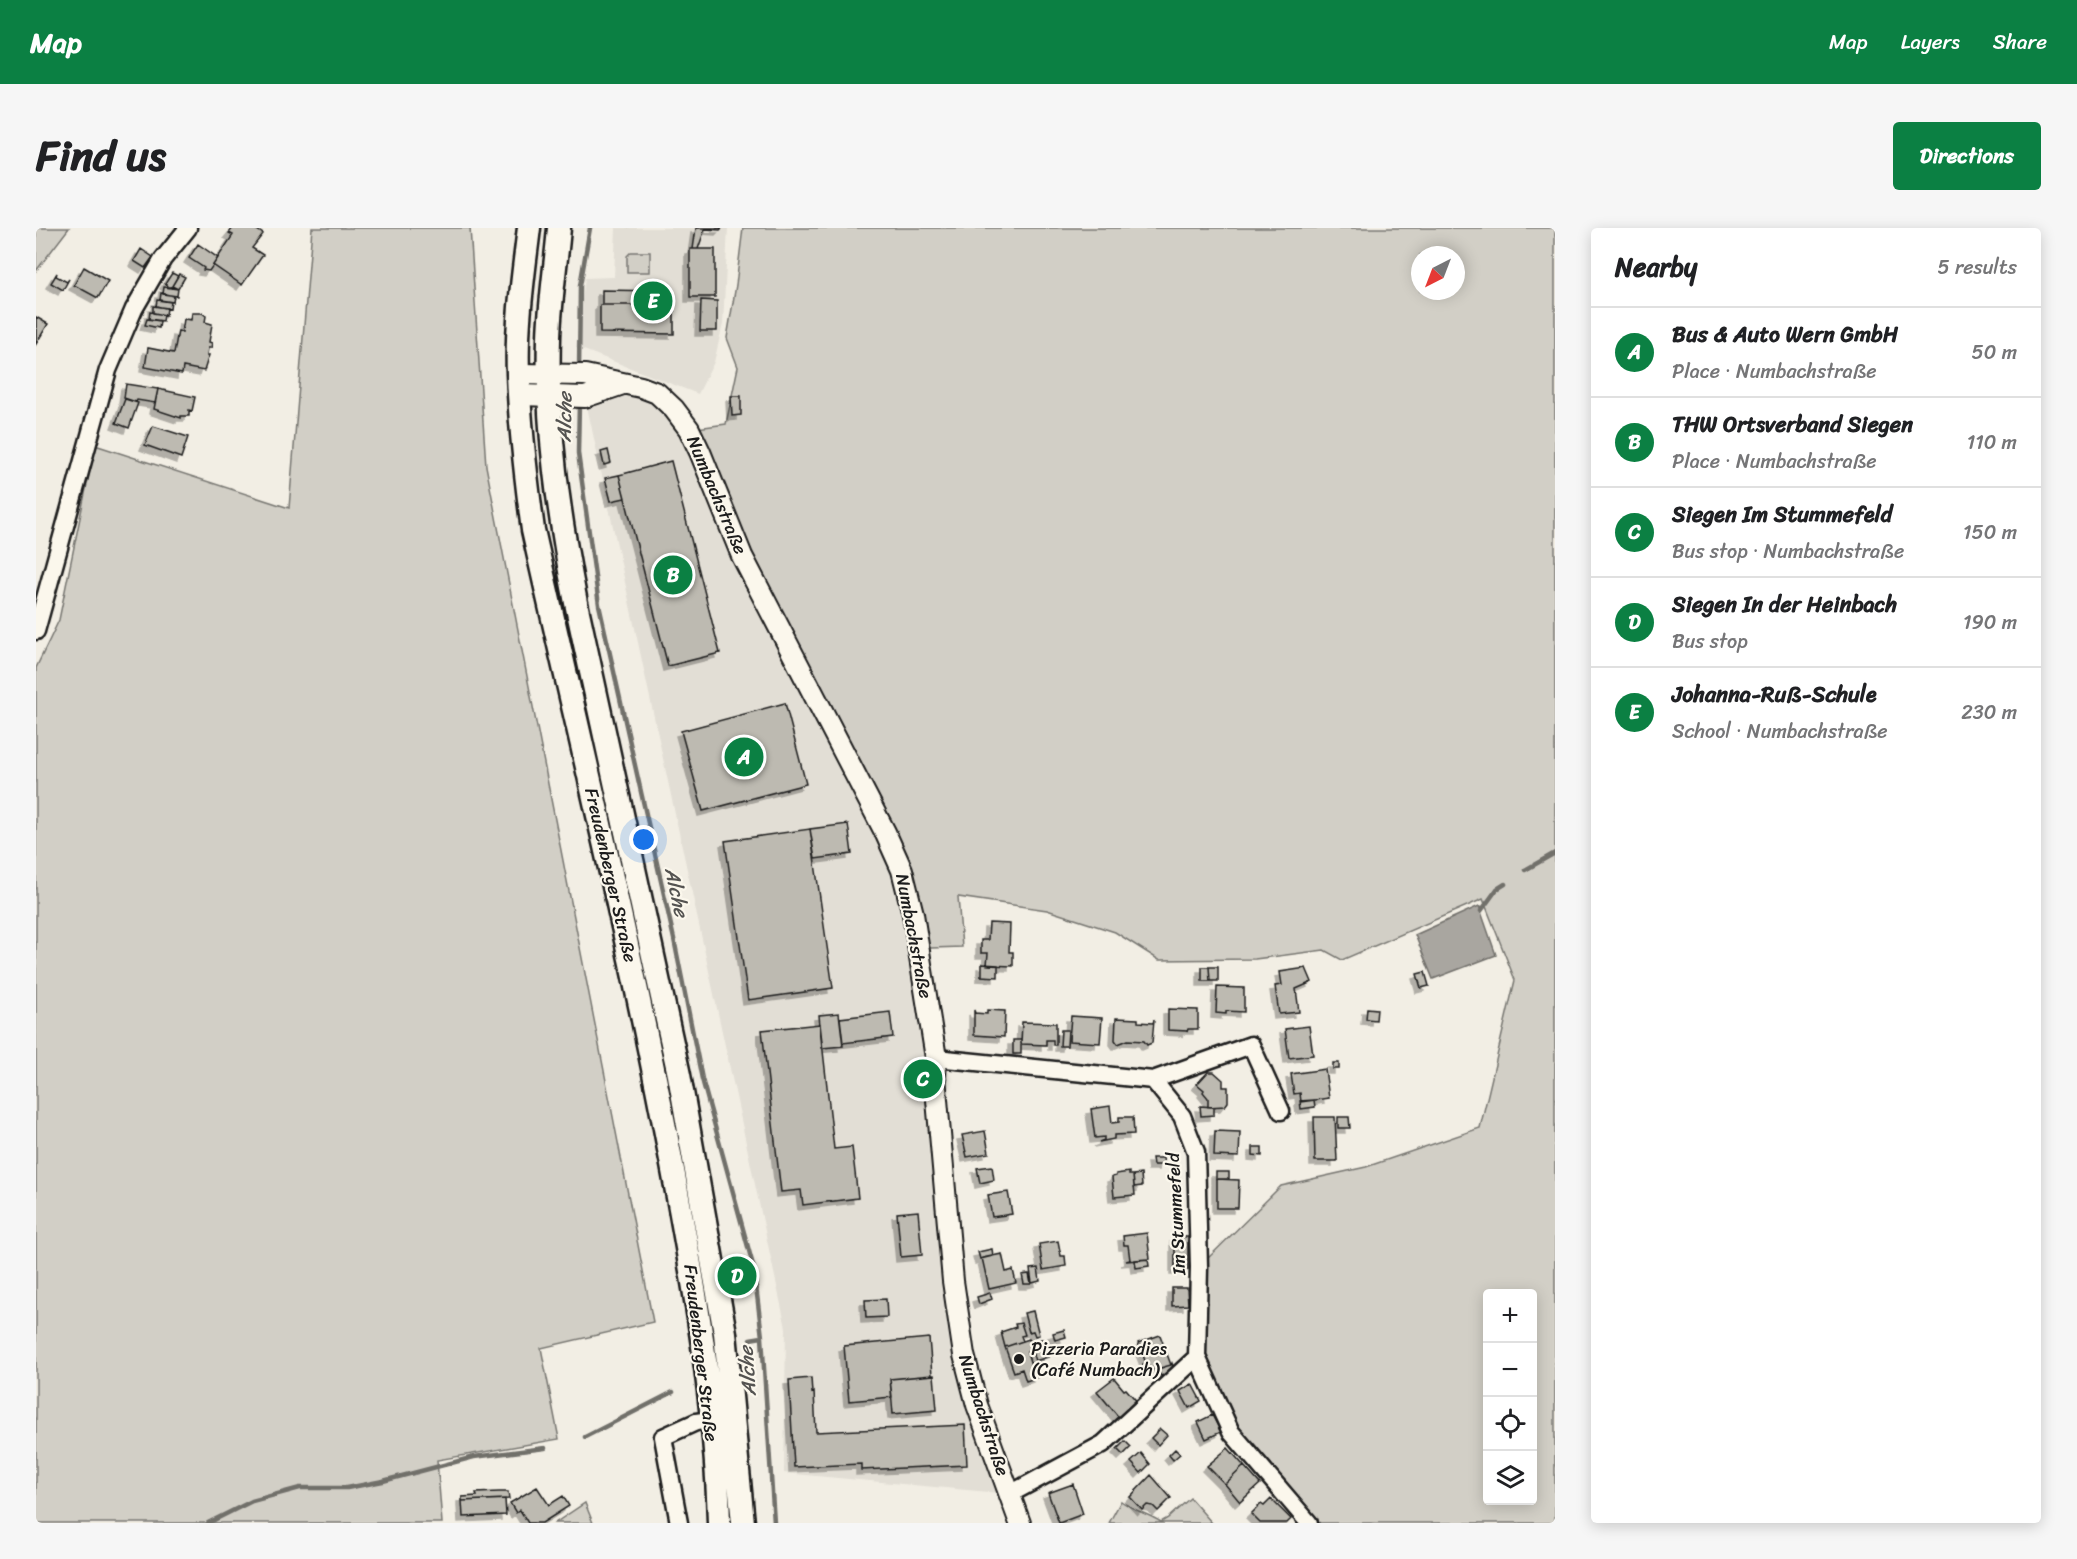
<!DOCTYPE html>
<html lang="en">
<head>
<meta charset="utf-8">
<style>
  body { margin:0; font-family:Sriracha,sans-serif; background:#f6f6f6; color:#202124 }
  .controls { position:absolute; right:18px; bottom:18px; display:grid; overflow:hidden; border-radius:6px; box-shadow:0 3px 15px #0003 }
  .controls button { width:54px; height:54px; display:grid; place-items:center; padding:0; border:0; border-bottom:2px solid #e0e0e0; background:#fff; color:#202124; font:30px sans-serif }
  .compass { position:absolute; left:1375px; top:18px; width:54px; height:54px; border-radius:50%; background:#fff; box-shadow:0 3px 15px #0003; rotate:222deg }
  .you { position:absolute; left:608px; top:612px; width:21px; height:21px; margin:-15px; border:4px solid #fff; border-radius:50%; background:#1a73e8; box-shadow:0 0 0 9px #1a73e833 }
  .badge { display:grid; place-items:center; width:39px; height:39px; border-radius:50%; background:#0b8043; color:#fff; font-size:20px; font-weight:700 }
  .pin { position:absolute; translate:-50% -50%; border:3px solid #fff; box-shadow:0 2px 6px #0006 }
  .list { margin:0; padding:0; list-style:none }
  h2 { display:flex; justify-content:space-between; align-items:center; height:78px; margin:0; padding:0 24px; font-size:26px }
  h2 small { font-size:20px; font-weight:400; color:#757577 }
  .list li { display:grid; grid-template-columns:39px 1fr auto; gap:18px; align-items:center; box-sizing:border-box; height:90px; padding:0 24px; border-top:2px solid #e0e0e0 }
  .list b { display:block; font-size:22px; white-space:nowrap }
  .list p { margin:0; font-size:20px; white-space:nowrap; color:#757577 }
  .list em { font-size:20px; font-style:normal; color:#757577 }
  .icon { flex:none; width:33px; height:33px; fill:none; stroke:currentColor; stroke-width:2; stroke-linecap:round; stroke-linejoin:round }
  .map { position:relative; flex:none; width:1519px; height:1295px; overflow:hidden; border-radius:6px }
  header { display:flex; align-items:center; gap:36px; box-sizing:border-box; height:84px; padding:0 30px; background:#0b8043; color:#fff }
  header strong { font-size:28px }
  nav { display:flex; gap:33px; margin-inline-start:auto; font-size:21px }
  .intro { display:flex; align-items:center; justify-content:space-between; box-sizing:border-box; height:144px; padding:0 36px }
  h1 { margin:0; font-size:42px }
  .button { padding:15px 27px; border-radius:6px; background:#0b8043; color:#fff; font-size:21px; font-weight:700 }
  main { display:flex; gap:36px; padding:0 36px }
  aside { flex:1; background:#fff; border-radius:6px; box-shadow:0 3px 15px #0003 }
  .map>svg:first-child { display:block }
</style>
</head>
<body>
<header>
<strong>Map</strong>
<nav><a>Map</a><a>Layers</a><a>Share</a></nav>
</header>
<div class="intro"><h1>Find us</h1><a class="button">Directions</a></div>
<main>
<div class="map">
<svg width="1519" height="1295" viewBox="0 0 1519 1295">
  <defs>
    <filter id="shadow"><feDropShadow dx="-5" dy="5" stdDeviation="0" flood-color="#0004"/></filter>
  </defs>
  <rect width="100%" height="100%" fill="#f2eee4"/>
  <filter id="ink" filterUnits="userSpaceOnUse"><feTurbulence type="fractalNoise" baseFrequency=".0167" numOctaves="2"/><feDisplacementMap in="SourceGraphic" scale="12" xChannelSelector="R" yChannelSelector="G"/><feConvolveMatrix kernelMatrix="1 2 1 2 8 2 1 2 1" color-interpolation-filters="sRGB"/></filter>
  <g filter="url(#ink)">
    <path fill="#e2ded5" d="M580,0H692L687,96L678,134L662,166L540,119L549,50L578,49Z
      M587,156L638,181L747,407L877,686L917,1053L974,1266L748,1245L750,1100L549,169Z"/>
    <path fill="#d2cfc6" stroke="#777671" stroke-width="1.5" fill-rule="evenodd" d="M0,0H33L0,43Z
      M276,0H434L450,238L617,1094L505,1120L523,1211L401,1232L406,1295H0V440L23,392L59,217L253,280Z
      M707,0H1519V1295H1273L1195,1204L1161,1129L1163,1039L1245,958L1330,939L1444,900L1479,752L1447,671L1306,732L1288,722L1219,731L1123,732L1079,704L1011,682L922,669L926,719L895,720L883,717L877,686L653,201L690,196L702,139L691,110L700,57ZM1384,27H1420V63H1384ZM1452,1066H1496V1272H1452Z
      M595,24H614V44H591V28Z
      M1154,1270L1176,1295H1073L1085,1273C1098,1283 1111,1285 1125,1294L1132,1290Z
      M549,1275L557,1295H519Z"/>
    <path fill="#a9a6a0" stroke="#716f6b" stroke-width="1.5" d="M1443,678L1460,727L1397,751L1379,707Z"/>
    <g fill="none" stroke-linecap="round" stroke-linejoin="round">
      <path stroke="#716f6b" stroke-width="4.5" d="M543,143L544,58L554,0
        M543,175L542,225L563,377L638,711L666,851L718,1041L726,1109L738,1295
        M1489,642L1519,625
        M1445,683L1461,661L1469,656
        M714,1111L726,1109
        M549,1209L637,1164
        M172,1295L216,1273L264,1260H311L347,1253L438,1229L509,1220"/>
    </g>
    <path fill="#bdbab1" stroke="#1c1c1c" stroke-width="1.5" filter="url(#shadow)" d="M197,0H218L227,6L216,20L227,27L206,57L177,37L197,7L193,5Z
      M660,0H686L684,2L669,1L662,21H657Z
      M162,16L182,30L173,43L167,42L168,40L153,30Z
      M105,21L117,29L109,40L98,33Z
      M654,21H679V69H654Z
      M48,39L72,53L62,70L38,57Z
      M21,45L20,48L31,54L33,51L27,62L15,55Z
      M136,45L142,48L135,60L129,56Z
      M143,46L149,49L142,61L136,58Z
      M128,59L142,61L141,68L127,66Z
      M566,62L626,63V77H566Z
      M125,65L138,68L137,74L124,72Z
      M121,72L135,74L134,81L120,78Z
      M665,72L681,73V103H664Z
      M564,77H638V106L564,105Z
      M117,78L131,80L130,87L117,85Z
      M114,84L128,87L127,93L113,91Z
      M156,85H166L170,88L169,94L176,96L173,114L176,115L175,120H172L171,127H173L168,143L147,139L146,146L109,139L112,120L138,125L142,103L146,104L148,91L155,92Z
      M0,89L12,96L0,116Z
      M111,91L124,93L123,100L109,97Z
      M90,156L122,161L119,175L101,172L100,174L88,170Z
      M122,161L159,169L156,183L153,182V188H145V190L118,181Z
      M695,168H705V187L696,188Z
      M89,171L102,175L93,200L80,195Z
      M117,198L152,209L145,230L109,217Z
      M572,222L575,235L568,237L565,224Z
      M635,233L684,425L632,438L583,247Z
      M583,247L589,270L575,273L569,250Z
      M749,475L770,556L667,583L645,503Z
      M812,596L816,626L779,631L774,601Z
      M774,601L797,760L712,772L689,613Z
      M953,695L974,696L973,724H977V738L951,737L952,725H945V712H952Z
      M946,736L962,737V749L944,748H946Z
      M1166,739H1173L1174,753H1166Z
      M1173,739H1182V753H1174Z
      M1270,740L1276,754L1260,761L1263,784L1243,786L1239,758L1246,757L1244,744Z
      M1389,744L1393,758L1385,760L1381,746Z
      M1181,759L1208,760V784L1190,783V786L1180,785Z
      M1331,780L1341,781L1340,792L1330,791Z
      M1132,781L1162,782V801H1152L1151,804V803L1132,802Z
      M938,782L939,785L951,786V782L969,783L968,809L938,807Z
      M854,784L857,809L807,815L804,790Z
      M803,785L807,818L786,820L783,787Z
      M1035,788L1066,790L1064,815L1033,813Z
      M1080,790L1102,791V794L1117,795L1118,792L1116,815L1111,817L1108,813L1092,812L1082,816L1079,812Z
      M986,794L1020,795V817H1017V812H1010V817L985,816Z
      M784,796L798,921L816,919L822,970L767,977L765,962L745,964L726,802Z
      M1273,798L1277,827L1253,830L1249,801Z
      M1025,802H1032L1031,818H1024Z
      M977,812H985V826H977Z
      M1297,835H1303V841H1297Z
      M1289,841L1293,870L1265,874L1264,865L1258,866L1255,846Z
      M1172,844H1178L1187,852V859H1192V874L1189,878L1172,879V870L1167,864L1168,862L1161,856Z
      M1278,872L1279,879L1265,881L1264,873Z
      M1074,878L1076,895L1083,894V889H1097L1098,906L1078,907V911L1063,914L1068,912V909L1059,910L1055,881Z
      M1164,878L1178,879V887L1165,888Z
      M1278,889H1299L1301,933H1279Z
      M1302,889H1313L1314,900H1302Z
      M949,903L953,925L931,929L926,907Z
      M1179,903L1204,904L1203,929L1178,928Z
      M1217,919H1226V928L1217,927Z
      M1116,930H1127L1128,937H1117Z
      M956,938L958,952L944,955L941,940Z
      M1093,944V947H1097L1099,967L1078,969L1076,949L1080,948V946Z
      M1180,944H1193V951H1180Z
      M1105,946L1106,958L1098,959L1097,947Z
      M1181,951L1203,952L1202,980H1181Z
      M972,964L976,986L956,989L952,967Z
      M882,983L886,1027L865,1029L861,985Z
      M1111,1005L1114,1031L1090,1033L1094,1032L1092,1017H1088L1087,1008Z
      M1139,1009H1152V1042H1139Z
      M1022,1013L1025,1028H1029L1030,1038L1007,1042L1003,1016Z
      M956,1021L957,1028L944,1031L942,1024Z
      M966,1026L970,1044L977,1042L980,1055L953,1061L946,1030Z
      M1112,1031L1113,1038L1100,1040L1099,1032Z
      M1002,1040L1004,1053L996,1055L994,1041Z
      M993,1046L995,1056H988L986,1047Z
      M1136,1060H1151L1152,1077L1136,1078Z
      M954,1065L956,1071L943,1076L941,1069Z
      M850,1071L851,1089L830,1090L829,1072Z
      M997,1083L1003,1107L999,1108L997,1103L993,1104L988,1085Z
      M985,1095L989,1107L985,1108L987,1113L969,1119L965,1104L980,1099L979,1096Z
      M1028,1102L1030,1109L1019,1112L1017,1105Z
      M1124,1107L1135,1137L1110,1144L1107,1136L1110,1135L1102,1115Z
      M893,1110L896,1147L854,1151L856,1169L813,1173L808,1118Z
      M993,1111L994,1114L1006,1111L1012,1129L999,1133L996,1123L991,1124L995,1137L998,1136L1002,1149L990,1153L986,1141L978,1144L969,1119Z
      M1136,1135L1139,1144L1125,1148L1122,1141L1135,1137Z
      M898,1147L901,1182L857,1186L854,1151Z
      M775,1150L776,1165L778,1164L780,1204L929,1197L931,1237L825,1242V1236L758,1239L753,1152Z
      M1078,1150L1088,1162L1090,1161L1104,1177L1085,1192L1061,1163Z
      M1156,1156L1165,1173L1153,1180L1144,1163Z
      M1176,1187L1185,1204L1170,1211L1162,1194Z
      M1124,1201L1131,1207L1122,1217L1115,1210Z
      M1089,1213L1095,1219L1087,1227L1081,1221Z
      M1192,1220L1208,1238L1189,1256L1171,1238Z
      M1139,1221L1144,1226L1137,1232L1133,1227Z
      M1105,1225L1114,1236L1105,1245L1095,1234Z
      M1208,1238L1224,1256L1204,1274L1189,1256Z
      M1115,1247L1135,1270L1122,1283L1117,1278L1111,1277L1106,1282L1094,1269Z
      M1037,1256L1047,1286L1023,1295L1012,1265Z
      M501,1259L513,1277L527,1268L533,1278L506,1295H492L484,1282L480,1285L474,1275Z
      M463,1264H472L473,1271L426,1273V1269L441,1268L440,1265Z
      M469,1271L470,1287L427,1289L426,1273Z
      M1235,1271L1255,1291L1251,1295H1224L1215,1286L1225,1276L1228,1278Z"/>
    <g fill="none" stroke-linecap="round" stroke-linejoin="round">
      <defs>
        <path id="minor" d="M0,403L72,142L98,81L127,31L152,0
          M900,830L1117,852L1146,888L1160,924L1163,1039L1161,1129L1195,1204L1273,1295
          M1117,852L1215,817L1245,883
          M974,1266L1067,1216L1161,1129
          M643,1295L627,1209L660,1194L675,1192"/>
        <path id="tertiary" d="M482,146L549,147L605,159L621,165L638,181L653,201L664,224L706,328L849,604L866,642L877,686L900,830L899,849L917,1053L928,1127L941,1177L984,1295
          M484,167L549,169L587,156"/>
        <path id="secondary" d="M493,0C487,48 480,98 482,146C484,198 490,250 497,302C544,513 596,724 636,937C658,1055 680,1175 683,1295
          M523,0C520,36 514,73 513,110C510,199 523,288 540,375L643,847L689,1105L707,1295"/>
      </defs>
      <use href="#minor" stroke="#1c1c1c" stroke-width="21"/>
      <use href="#tertiary" stroke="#1c1c1c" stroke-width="24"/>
      <use href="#secondary" stroke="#1c1c1c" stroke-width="27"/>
      <use href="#minor" stroke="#fbf7ec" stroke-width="16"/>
      <use href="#tertiary" stroke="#fbf7ec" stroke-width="20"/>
      <use href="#secondary" stroke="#fbf7ec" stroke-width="22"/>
    </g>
  </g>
  <circle fill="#1c1c1c" stroke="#fbf7ec" stroke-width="2" cx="983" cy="1131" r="6"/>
  <g text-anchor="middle" stroke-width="4.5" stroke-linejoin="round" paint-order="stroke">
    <g font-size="18" fill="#1c1c1c" stroke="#fbf7ec">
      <text transform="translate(681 267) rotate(67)" y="6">Numbachstraße</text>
      <text transform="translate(575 647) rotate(77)" y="6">Freudenberger Straße</text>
      <text transform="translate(878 708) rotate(79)" y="6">Numbachstraße</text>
      <text transform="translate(1140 986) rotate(-93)" y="6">Im Stummefeld</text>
      <text transform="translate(665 1125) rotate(83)" y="6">Freudenberger Straße</text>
      <text transform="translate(948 1187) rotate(72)" y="6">Numbachstraße</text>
    </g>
    <g font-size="18" fill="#1c1c1c" stroke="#fbf7ec" text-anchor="start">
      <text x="995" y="1127">Pizzeria Paradies<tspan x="995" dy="21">(Café Numbach)</tspan></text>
    </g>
    <g font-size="20" font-style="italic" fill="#545351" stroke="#fbf7ec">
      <text transform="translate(528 189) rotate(-89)" y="7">Alche</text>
      <text transform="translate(641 664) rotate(78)" y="7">Alche</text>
      <text transform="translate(711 1143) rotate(-94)" y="7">Alche</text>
    </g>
  </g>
</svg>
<div class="controls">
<button>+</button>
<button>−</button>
<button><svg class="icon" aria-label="locate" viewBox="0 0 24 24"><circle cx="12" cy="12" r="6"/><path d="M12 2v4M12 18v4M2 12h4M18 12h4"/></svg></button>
<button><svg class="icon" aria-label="layers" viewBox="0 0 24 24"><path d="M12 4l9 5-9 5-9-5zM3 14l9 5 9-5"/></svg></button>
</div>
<svg class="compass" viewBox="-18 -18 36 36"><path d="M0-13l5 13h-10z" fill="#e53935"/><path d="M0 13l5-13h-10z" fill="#757577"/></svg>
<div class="you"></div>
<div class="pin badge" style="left:708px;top:529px">A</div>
<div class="pin badge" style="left:637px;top:347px">B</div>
<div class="pin badge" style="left:887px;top:851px">C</div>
<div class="pin badge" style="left:701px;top:1048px">D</div>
<div class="pin badge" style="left:617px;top:73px">E</div>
</div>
<aside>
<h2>Nearby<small>5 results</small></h2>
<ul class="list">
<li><span class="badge">A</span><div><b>Bus &amp; Auto Wern GmbH</b><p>Place · Numbachstraße</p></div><em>50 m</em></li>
<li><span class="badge">B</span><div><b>THW Ortsverband Siegen</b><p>Place · Numbachstraße</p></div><em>110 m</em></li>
<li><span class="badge">C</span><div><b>Siegen Im Stummefeld</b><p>Bus stop · Numbachstraße</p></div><em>150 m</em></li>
<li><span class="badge">D</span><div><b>Siegen In der Heinbach</b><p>Bus stop</p></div><em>190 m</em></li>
<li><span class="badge">E</span><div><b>Johanna-Ruß-Schule</b><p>School · Numbachstraße</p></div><em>230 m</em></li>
</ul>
</aside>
</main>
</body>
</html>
